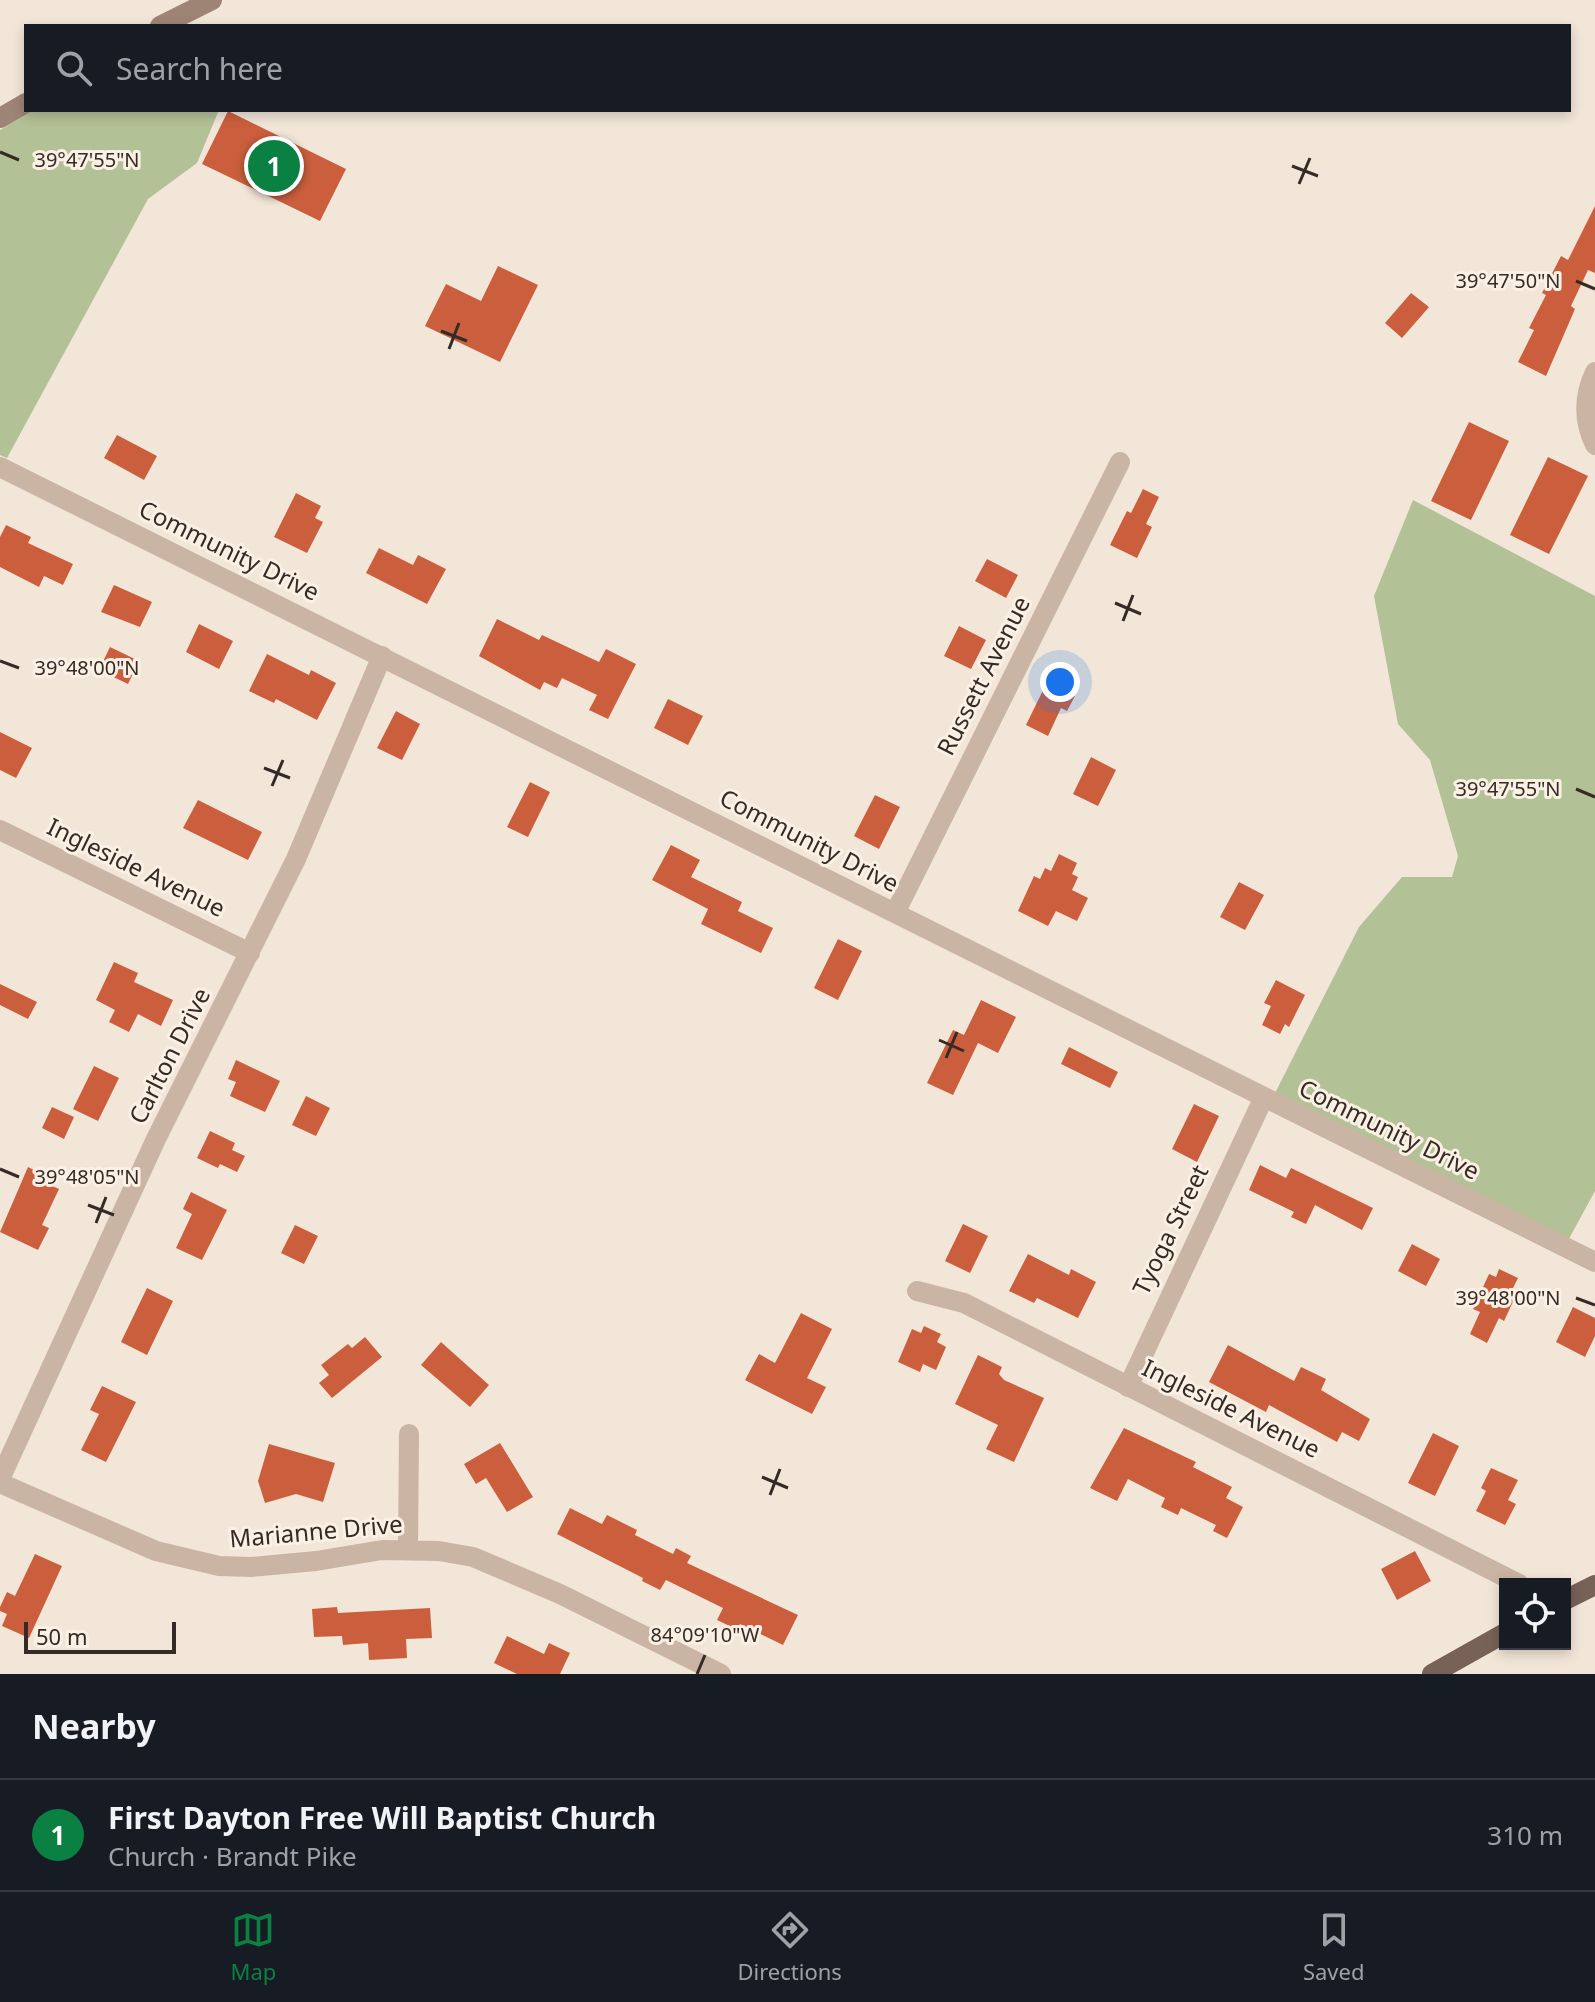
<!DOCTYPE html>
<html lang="en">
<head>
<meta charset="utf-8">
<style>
  body { margin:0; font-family:"Noto Sans",sans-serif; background:#242831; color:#f1f3f6 }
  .controls { position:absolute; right:24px; bottom:24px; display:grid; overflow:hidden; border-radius:0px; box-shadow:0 4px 12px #0003 }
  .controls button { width:72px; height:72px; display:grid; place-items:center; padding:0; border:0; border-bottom:2px solid #363941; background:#171b24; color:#f1f3f6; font:40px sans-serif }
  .scale { position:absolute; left:24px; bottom:20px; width:152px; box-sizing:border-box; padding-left:8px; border:4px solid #352b26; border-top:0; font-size:22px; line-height:28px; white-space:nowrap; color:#352b26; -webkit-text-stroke:6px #faf0e4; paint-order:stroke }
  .you { position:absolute; left:1060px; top:682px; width:28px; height:28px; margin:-20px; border:6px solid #fff; border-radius:50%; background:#1a73e8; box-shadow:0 0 0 12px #1a73e833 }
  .badge { display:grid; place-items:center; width:52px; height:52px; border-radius:50%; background:#0b8043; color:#fff; font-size:26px; font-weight:700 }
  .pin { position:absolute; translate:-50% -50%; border:4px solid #fff; box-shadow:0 2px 8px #0006 }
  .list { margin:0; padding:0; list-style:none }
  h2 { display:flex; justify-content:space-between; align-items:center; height:104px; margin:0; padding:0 32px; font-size:34px }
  h2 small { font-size:26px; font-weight:400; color:#9ea1a6 }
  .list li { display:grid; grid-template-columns:52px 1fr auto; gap:24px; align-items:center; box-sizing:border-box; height:112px; padding:0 32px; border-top:2px solid #363941 }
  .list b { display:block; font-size:30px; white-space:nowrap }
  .list p { margin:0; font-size:26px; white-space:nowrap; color:#9ea1a6 }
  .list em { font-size:26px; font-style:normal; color:#9ea1a6 }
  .icon { flex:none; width:44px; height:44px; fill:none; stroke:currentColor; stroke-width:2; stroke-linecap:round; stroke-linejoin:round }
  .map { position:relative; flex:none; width:1595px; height:1674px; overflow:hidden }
  .search { position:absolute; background:#171b24; box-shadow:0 4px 12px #0003; left:24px; right:24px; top:24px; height:88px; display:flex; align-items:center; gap:20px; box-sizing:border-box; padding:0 28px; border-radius:0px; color:#9ea1a6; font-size:30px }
  .sheet { height:216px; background:#171b24 }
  nav { display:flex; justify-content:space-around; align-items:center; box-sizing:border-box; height:112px; border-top:2px solid #363941; background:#171b24; font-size:22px; color:#9ea1a6 }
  nav a { display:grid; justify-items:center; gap:4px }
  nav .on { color:#0b8043 }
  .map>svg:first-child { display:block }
</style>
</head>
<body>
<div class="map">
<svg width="1595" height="1674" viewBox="0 0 1595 1674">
  <rect width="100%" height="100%" fill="#f2e6d8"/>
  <path fill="#b3c197" d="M34,110H219L197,163L148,199L7,458L0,455V130Z
    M1413,500L1595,596V1191L1565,1246L1271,1101L1359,927L1402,877H1452L1458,856L1430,760L1398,724L1374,596Z"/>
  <path fill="#cb5f3d" d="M228,111L346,169L320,221L202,164Z
    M1595,206V273L1588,270L1571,306L1575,309L1546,376L1518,362L1534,330L1529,328L1546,295L1542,293L1561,256L1568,260Z
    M498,266L538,285L500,362L425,326L446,284L481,301Z
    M1411,293L1429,307L1402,338L1385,323Z
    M1469,422L1509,441L1471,520L1431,501Z
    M117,435L157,456L144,480L104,458Z
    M1548,457L1588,476L1549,554L1510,535Z
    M1143,489L1159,497L1146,524L1152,527L1137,558L1110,545L1127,511L1131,513Z
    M296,493L321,506L315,518L323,522L307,553L274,537Z
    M6,525L31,537L28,543L73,564L63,585L44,576L39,587L0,567V537Z
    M379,548L413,565L418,555L446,569L427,604L366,573Z
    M987,559L1018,575L1006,598L975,581Z
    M114,585L152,602L140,627L101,612Z
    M497,619L539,640L542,635L599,662L606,649L636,664L608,719L589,710L597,695L562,678L557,688L544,682L540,690L479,656Z
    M199,624L233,641L219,669L186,652Z
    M959,626L986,640L971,669L944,656Z
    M110,647L139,661L128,684L99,670Z
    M267,654L309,675L311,670L336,683L317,720L276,699L274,703L249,691Z
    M1053,670L1074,681L1069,693L1075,696L1067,711L1061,708L1048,736L1026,725Z
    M668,699L703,716L688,745L654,728Z
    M396,711L420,724L402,760L377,748Z
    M0,732L32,748L16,778L0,770Z
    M1091,757L1116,770L1098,806L1073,794Z
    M530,782L550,792L528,837L507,827Z
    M875,795L900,807L879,849L854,836Z
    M198,800L262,832L248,860L183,828Z
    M671,845L700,860L691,877L742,902L738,911L773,928L761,953L701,924L708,909L652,880Z
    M1059,854L1077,863L1072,874L1078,877L1072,890L1088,898L1077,921L1056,911L1048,926L1018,911L1034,876L1040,879L1045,868L1051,871Z
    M1239,882L1264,895L1245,930L1220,917Z
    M838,939L862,951L838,1000L814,988Z
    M114,962L138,973L134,982L173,1000L161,1026L138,1014L129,1032L109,1022L115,1010L96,1000Z
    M1276,980L1305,995L1289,1027L1285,1024L1280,1034L1262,1025L1271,1006L1264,1003Z
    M0,984L37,1002L28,1019L0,1005Z
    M981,1000L1016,1017L998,1053L978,1043L953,1095L927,1083L953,1030L964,1035Z
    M1069,1047L1118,1072L1110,1088L1061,1064Z
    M236,1060L280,1081L265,1112L230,1096L236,1082L228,1079Z
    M94,1066L119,1078L98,1121L73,1109Z
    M306,1096L330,1108L316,1136L292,1125Z
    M1194,1104L1219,1116L1197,1162L1172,1149Z
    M52,1107L74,1117L64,1139L42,1128Z
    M210,1131L235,1143L232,1150L245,1156L237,1172L220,1164L218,1168L197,1158Z
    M1260,1165L1286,1178L1291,1168L1373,1208L1362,1230L1315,1205L1306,1224L1291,1217L1294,1212L1249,1190Z
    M28,1167L42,1174L39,1180L59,1189L42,1225L49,1228L38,1250L0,1232Z
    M191,1192L227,1210L202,1260L176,1248L192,1214L183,1209Z
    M963,1224L988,1236L970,1273L945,1261Z
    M295,1225L318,1236L304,1264L281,1253Z
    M1412,1244L1440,1259L1426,1286L1398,1271Z
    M1028,1254L1069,1275L1071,1269L1096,1282L1078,1318L1037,1298L1034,1303L1009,1291Z
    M1499,1269L1518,1278L1513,1288L1518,1291L1504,1321L1499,1318L1487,1343L1470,1334L1480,1312L1473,1309L1489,1274L1496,1277Z
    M147,1288L173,1301L147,1355L121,1342Z
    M1573,1307L1595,1318V1336L1585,1357L1556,1342Z
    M801,1313L832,1329L807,1378L826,1387L812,1414L745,1380L759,1354L775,1363Z
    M924,1326L941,1334L937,1342L946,1347L936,1370L923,1364L920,1372L898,1362L912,1329L921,1333Z
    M365,1337L382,1357L332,1398L319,1383L329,1375L321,1365L348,1344L352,1348Z
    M441,1342L489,1385L470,1407L421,1365Z
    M1228,1345L1294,1381L1301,1367L1326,1379L1321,1390L1370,1419L1359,1441L1342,1432L1337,1442L1269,1405L1266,1412L1209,1382Z
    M978,1355L1002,1367L999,1374L1004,1380L1044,1398L1014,1462L986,1449L998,1425L955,1404Z
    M102,1386L136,1402L106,1462L81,1450L99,1414L90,1410Z
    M1124,1428L1196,1462L1193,1467L1232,1487L1226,1498L1243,1507L1227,1538L1213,1531L1216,1525L1181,1508L1178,1515L1161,1507L1165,1498L1128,1479L1117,1501L1090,1488Z
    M1433,1433L1459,1446L1435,1496L1408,1483Z
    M500,1443L533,1497L507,1512L486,1478L476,1484L464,1464Z
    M269,1444L335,1463L323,1502L296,1494L265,1503L258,1481Z
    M1491,1468L1518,1480L1508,1500L1516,1504L1505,1525L1476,1511L1486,1491L1481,1488Z
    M570,1508L602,1524L607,1515L637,1530L635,1535L673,1554L676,1548L691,1556L687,1563L798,1615L783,1645L740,1624L738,1630L717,1620L723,1608L666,1580L660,1590L642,1581L643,1578L557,1534Z
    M1415,1551L1431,1581L1397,1600L1381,1569Z
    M35,1554L62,1566L29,1638L2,1626L7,1614L0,1611V1607L7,1592L15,1596Z
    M337,1607L338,1613L430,1608L432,1638L406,1639L407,1658L369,1660L368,1643L343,1645L342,1636L314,1637L312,1609Z
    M507,1636L544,1654L549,1643L570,1653L560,1674H517L494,1663Z"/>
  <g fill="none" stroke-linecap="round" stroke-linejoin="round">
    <path stroke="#cab5a4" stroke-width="20" d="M1595,372C1583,397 1583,420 1595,445
      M0,467L1595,1262
      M0,830L250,953
      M895,913L1120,462
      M917,1291L964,1303L1519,1584
      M1128,1387L1264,1097
      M0,1479L156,1139L296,859L382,656
      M0,1483L156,1551L219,1566L251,1567L316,1561L382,1550L439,1551L473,1557L560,1594L721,1674
      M408,1549L409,1434"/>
    <path stroke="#9e8475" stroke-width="20" d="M160,26L212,0
      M0,118L26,103"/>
    <path stroke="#786156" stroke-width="20" d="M1565,1600L1595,1585
      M1432,1674L1505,1633"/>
  </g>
  <path fill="none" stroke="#352b26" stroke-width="3" d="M0,152L19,160M1292,166L1318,176M1299,184L1310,158M1576,281L1595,289M441,331L467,341M449,349L459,323M1115,603L1141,614M1123,621L1133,595M0,661L19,668M264,768L290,778M272,786L283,760M1576,789L1595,797M939,1040L964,1051M946,1058L957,1032M0,1169L19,1177M88,1205L114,1215M96,1223L106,1197M1576,1298L1595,1305M762,1477L788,1488M770,1495L780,1469M697,1674L705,1655"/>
  <g text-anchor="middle" stroke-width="6" stroke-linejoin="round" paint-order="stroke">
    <g font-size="24" fill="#352b26" stroke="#faf0e4">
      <text transform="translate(229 551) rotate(26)" y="8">Community Drive</text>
      <text transform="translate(984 676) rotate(-63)" y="8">Russett Avenue</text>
      <text transform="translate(809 841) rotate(27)" y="8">Community Drive</text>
      <text transform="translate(136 868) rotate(26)" y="8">Ingleside Avenue</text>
      <text transform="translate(170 1056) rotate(-63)" y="8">Carlton Drive</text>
      <text transform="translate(1389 1130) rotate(26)" y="8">Community Drive</text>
      <text transform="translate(1171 1230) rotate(-64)" y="8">Tyoga Street</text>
      <text transform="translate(1231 1409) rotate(26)" y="8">Ingleside Avenue</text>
      <text transform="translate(316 1532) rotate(-5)" y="8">Marianne Drive</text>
    </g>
  </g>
  <g font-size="20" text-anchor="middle" fill="#352b26" stroke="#faf0e4" stroke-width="6" stroke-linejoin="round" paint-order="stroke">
    <text x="87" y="167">39°47'55"N</text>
    <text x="1508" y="288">39°47'50"N</text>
    <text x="87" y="675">39°48'00"N</text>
    <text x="1508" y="796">39°47'55"N</text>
    <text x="87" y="1184">39°48'05"N</text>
    <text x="1508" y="1305">39°48'00"N</text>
    <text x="705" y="1642">84°09'10"W</text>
  </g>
</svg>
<div class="controls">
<button><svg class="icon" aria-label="locate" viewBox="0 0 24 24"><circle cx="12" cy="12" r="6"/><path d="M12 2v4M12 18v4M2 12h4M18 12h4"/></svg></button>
</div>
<div class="scale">50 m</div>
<div class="you"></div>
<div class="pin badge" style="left:274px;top:166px">1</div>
<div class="search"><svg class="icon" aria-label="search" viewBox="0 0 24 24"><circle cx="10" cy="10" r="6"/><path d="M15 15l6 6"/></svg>Search here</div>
</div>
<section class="sheet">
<h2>Nearby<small></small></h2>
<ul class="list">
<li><span class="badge">1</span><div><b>First Dayton Free Will Baptist Church</b><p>Church · Brandt Pike</p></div><em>310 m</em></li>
</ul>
</section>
<nav>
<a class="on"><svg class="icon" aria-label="map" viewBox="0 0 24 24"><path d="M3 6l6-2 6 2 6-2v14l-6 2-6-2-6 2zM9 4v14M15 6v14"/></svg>Map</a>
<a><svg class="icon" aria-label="directions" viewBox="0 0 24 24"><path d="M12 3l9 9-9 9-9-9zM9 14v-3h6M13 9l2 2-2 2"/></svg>Directions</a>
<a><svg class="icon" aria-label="saved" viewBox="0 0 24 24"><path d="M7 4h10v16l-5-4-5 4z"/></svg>Saved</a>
</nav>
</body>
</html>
